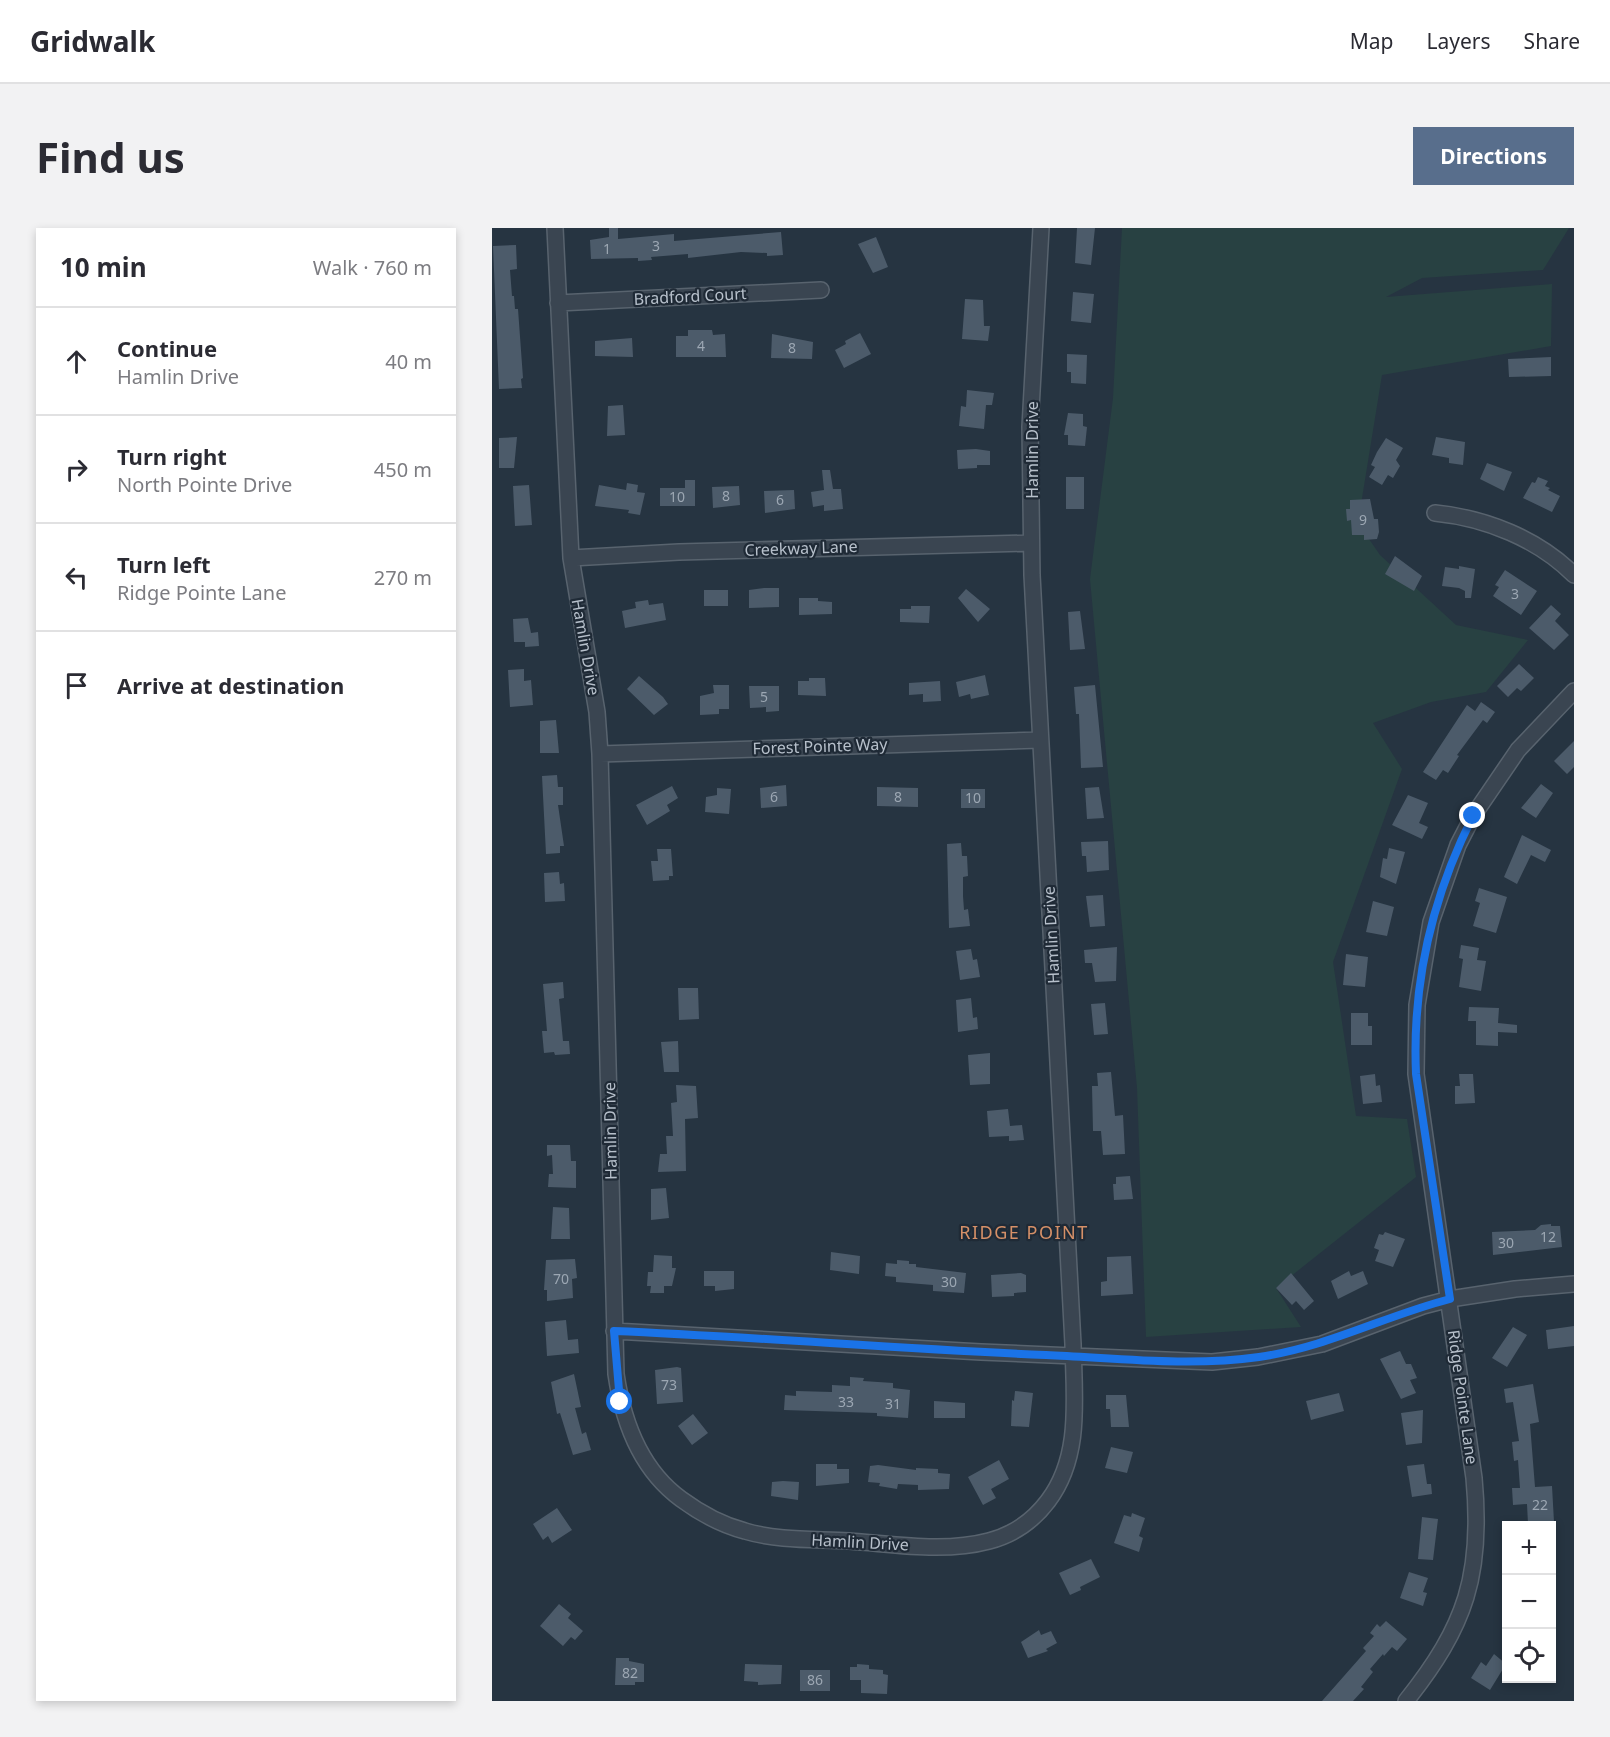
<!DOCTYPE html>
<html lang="en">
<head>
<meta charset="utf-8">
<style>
  body { margin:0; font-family:"Noto Sans",sans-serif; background:#f2f2f3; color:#2b2b33 }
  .controls { position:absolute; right:18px; bottom:18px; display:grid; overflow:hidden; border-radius:0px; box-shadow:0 3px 9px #0003 }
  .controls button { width:54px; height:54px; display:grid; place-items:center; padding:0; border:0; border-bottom:2px solid #e1e1e2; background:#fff; color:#2b2b33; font:30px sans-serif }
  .stop { position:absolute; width:18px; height:18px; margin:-14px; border:4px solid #1a73e8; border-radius:50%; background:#fff }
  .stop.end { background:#1a73e8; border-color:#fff; box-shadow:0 2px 6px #0008 }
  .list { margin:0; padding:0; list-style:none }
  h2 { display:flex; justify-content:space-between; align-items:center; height:78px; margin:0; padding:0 24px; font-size:26px }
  h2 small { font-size:20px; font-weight:400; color:#7c7c81 }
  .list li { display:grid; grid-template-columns:39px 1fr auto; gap:18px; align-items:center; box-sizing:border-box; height:108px; padding:0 24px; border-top:2px solid #e1e1e2 }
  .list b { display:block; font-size:22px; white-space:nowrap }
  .list p { margin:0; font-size:20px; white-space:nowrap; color:#7c7c81 }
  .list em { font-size:20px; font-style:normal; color:#7c7c81 }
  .icon { flex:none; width:33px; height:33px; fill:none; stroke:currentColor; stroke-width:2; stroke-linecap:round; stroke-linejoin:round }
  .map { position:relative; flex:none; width:1082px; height:1473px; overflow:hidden; border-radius:0px }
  header { display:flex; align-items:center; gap:36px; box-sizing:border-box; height:84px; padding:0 30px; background:#fff; border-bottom:2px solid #e1e1e2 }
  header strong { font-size:28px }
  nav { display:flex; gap:33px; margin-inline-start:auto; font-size:21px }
  .intro { display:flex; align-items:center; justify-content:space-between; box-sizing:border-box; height:144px; padding:0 36px }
  h1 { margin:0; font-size:42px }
  .button { padding:15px 27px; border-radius:0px; background:#586e8c; color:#fff; font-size:21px; font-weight:700 }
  main { display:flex; gap:36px; padding:0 36px }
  aside { flex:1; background:#fff; border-radius:0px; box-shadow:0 3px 9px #0003 }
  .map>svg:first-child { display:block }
</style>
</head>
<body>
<header>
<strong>Gridwalk</strong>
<nav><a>Map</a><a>Layers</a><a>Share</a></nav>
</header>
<div class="intro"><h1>Find us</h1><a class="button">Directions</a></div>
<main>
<aside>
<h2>10 min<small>Walk · 760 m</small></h2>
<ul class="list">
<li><svg class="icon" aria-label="ahead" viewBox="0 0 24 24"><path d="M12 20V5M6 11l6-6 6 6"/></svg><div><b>Continue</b><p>Hamlin Drive</p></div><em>40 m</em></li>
<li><svg class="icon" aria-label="right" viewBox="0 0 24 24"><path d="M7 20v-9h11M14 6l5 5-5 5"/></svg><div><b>Turn right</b><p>North Pointe Drive</p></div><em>450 m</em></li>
<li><svg class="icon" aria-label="left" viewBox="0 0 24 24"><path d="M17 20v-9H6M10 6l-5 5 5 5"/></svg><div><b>Turn left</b><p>Ridge Pointe Lane</p></div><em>270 m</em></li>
<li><svg class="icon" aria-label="arrive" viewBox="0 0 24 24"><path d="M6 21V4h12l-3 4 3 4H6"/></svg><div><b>Arrive at destination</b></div></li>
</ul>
</aside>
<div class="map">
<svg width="1082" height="1473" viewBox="0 0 1082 1473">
  <rect width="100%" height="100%" fill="#263441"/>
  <path fill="#284142" d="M630,0H1077L1051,42L930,50L894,69L1060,56L1059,118L890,147L866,295L888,327L964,397L1036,412L994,464L939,474L881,495L910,541L841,734L864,888L915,891L924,949L784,1060L809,1099L654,1109L645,860L598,351L621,170Z"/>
  <path fill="#4c5b6a" d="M117,0H126V11L182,6V13L289,4L291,27L275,28V25L249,24L196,30V26L159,29L160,32L146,33V30L99,31L98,12L117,9Z
    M585,0H603L599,37L583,35Z
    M384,9L396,39L381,45L366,16Z
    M24,17L25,41L18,42L20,68H22L23,81H26L31,150L29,151L30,160L7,161L1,18Z
    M581,64L602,66L599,95L579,93Z
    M473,71L491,72L492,98H498L496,113L470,111Z
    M196,102H220L221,107L233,106L234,129H184V108H196Z
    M368,105L379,126L352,140L343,122L354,116L353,113Z
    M280,106L321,114L320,131L279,130Z
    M140,110L141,129L103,128V113Z
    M575,126L595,127L594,156L579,155V144H575Z
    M1059,129V148L1017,149L1016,131Z
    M475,162L502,165L500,177H494L492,201L467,198L469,178L474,179Z
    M131,177L133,207L115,208L116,178Z
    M576,185L591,186V198L595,199L593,218L576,217V207H572Z
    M25,209L22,240H7V210Z
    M944,209L973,214L971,237L957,235V230L940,227Z
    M894,210L911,220L904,232L908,238L901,250L896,247L890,257L877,249L883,239L879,237L885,224Z
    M484,221L498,223V237H485V240L466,241L465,222Z
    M995,235L1020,244L1012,263L988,251Z
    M330,242H338L341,261H349L351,281L332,283V277L321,279L319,264L332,262Z
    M574,249H592V281H574Z
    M1046,249L1056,253L1053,258L1058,260L1056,262L1068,268L1060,284L1031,270L1040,254L1043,255Z
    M193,252H203V278H168V260H193Z
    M135,255L146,257L145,264L153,265L148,287L136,285L137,282L103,278L107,257L134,262Z
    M37,257L40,297L23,298L21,258Z
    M247,258L248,277L221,280L220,259Z
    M302,262L303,281L273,285L272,263Z
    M878,271L882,291H886L887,304L885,311L872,312V307H860L859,292L855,293L854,281H858V272Z
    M903,328L930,348L922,363L893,346Z
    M967,338L983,341L979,370H973V363L967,360L950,358L953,339L967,341Z
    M1013,342L1045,363L1029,387L1001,368L1007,359L1003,357Z
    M272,360H287V379L257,380V362Z
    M474,361L498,381L486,394L466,370Z
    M212,362H236V378H212Z
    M307,370H326V373L340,374V386L307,387Z
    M156,372L157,377L171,375L174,392L133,400L130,383L144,380L143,374Z
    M1059,377L1069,386L1063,393L1077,407L1062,422L1037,400Z
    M419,378H438L437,395L408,394V381H419Z
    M588,383L593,421L578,422L576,384Z
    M36,390L39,405L46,404L47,418L33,419V414H22L21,391Z
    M1027,436L1042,450L1029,463L1025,460L1016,469L1005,458Z
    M32,441V453L39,452L41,477L18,479L16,442Z
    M493,447L497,467L479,471L478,466L467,469L464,454Z
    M147,448L171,469L176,476L162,487L135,461Z
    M317,450H333L334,468L306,467V453H317Z
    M448,453L449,473L431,474V466L417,467V455Z
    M221,457H237V481H227V486L208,487V468L222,465Z
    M603,457L611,539L589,540L587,486H584L582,459Z
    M257,458H287V483L274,484V479L258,480Z
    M989,474L1003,484L995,495L991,492L965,527L967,528L956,545L951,542L944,552L931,544L975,477L983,483Z
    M64,492L67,525H48V493Z
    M1082,513V539L1075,546L1062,533Z
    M65,547L66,559H71V577H66L72,618H68V625L54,626L50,548Z
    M1049,556L1061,565L1044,590L1029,580Z
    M294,557L295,578L269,580L268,560Z
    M180,558L186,570L175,577L178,583L155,597L144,577Z
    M385,559L426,560V579L385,578Z
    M607,559L612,590L595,591L593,560Z
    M225,560L239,561L237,586L213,584L214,569L225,567Z
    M469,561H493V580H469Z
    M916,567L936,575L927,595L936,599L930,611L900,597Z
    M1030,607L1059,622L1053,634L1039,627L1025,656L1012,649Z
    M616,613L617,642L595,644L594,628H590L589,614Z
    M469,615L470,628H475L476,648L471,649V668L472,682L476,681L478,698L457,700L455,616Z
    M897,620L913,624L904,656L888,649L891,630L895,631Z
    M165,621H179L181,648H177V652L161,653L159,633H166Z
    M67,644L68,656L72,655L73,673L53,674L52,645Z
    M987,660L1015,669L1004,705L981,698L988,675L983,673Z
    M611,667L613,698L598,699L594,668Z
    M881,673L902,679L895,708L874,704Z
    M969,717L987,720L985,732L994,733L989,763L967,759L971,731L967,730Z
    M625,719L624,753L603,754L600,735H593L592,722Z
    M479,721L481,732L485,731L488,749L468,752L464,723Z
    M854,726L876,729L873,759L851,757Z
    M71,754L72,770L67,771L71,813H77L78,826L63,827L62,824L52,825L50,803H55L51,756Z
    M186,760H206L207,791L187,792Z
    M479,770L481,790L485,789L486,801L466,804L464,772Z
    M613,775L616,806L602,807L599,776Z
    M977,779L1007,780L1006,795L1025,797V805L1006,804V818L984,817V793H976Z
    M859,785H876V798H880V817H859Z
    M186,813L187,844H172L169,814Z
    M498,825V856L478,857L476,827Z
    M619,844L623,888L631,887L633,926L611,927L609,903H601L600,858H606L605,845Z
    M883,846L884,858L888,857L890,874L871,876L868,848Z
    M967,846H981L983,875L963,876V858H968Z
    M184,857L204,858L206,890L193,891L194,943L166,944L168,926H175L174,908H181L179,875L185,874Z
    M516,881L518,898L530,897L532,912L517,913V908L497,909L495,883Z
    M55,917H78L79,933H84V960L56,959L57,946H61L60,927L55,928Z
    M638,948L641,971L622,972L621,956H624V949Z
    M174,960L177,990L159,992V961Z
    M61,979L77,980L78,1011H59Z
    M1059,996V998H1068L1070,1019L1001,1027L1000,1004L1043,1002L1049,997Z
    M893,1004L913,1011L901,1039L883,1033L887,1022L882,1020L887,1006L891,1007Z
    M339,1024L368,1028L367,1046L338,1042Z
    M162,1027L180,1028V1040H184L180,1058H172V1065H158L159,1058H155L156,1044H161Z
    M639,1028L641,1066L609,1068V1054L615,1053V1029Z
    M83,1031L85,1050L80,1051L81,1070L55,1073V1062H52L54,1032Z
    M405,1032L417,1033V1036H424V1039L474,1045L472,1065L441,1063V1057L404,1054V1049L393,1048L394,1035L405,1036Z
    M212,1043H242V1061L223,1063V1058H212Z
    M857,1043L859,1048L871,1043L876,1056L846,1071L839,1053Z
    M529,1045L534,1047V1064L522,1065V1068L500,1069L499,1047Z
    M799,1045L822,1073L812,1082L804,1073L800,1077L784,1060Z
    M74,1092L76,1112L86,1111L87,1125L55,1128L53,1094Z
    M1082,1098V1118L1056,1121L1054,1102Z
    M1021,1099L1035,1107L1015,1139L1000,1130Z
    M908,1123L914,1136H919L925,1150L918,1152L924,1165L909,1171L888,1131Z
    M185,1139L189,1140L191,1174L165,1176L163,1142Z
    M82,1146L89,1179L83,1180L90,1206L94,1204L99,1222L81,1227L68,1185L65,1186L59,1154Z
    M358,1149L372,1150L371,1153L401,1155V1160L418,1162L416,1190L385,1188V1185L292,1182L293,1167L304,1168V1163L340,1164V1157L358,1158Z
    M1041,1156L1047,1194L1038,1196L1043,1259L1060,1258L1062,1294L1036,1296L1035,1276L1021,1277L1020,1260H1028L1026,1232L1022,1233L1020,1214L1027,1213L1021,1174L1014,1175L1012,1161Z
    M523,1163L541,1165L537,1199L519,1198L520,1172L522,1173Z
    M847,1165L852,1183L819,1192L814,1173Z
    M614,1167H634L637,1199H619L618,1181H614Z
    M442,1173L473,1175V1190H442Z
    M931,1182L930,1215L914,1217L909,1185Z
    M201,1186L216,1205L200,1217L186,1198Z
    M619,1219L641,1224L635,1245L613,1240Z
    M507,1232L517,1251L499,1261L504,1270L491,1277L476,1249Z
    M324,1236H345V1241H357V1255L324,1258Z
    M932,1236L935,1256H939L940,1266L920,1269L915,1238Z
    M386,1237L424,1242V1240L446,1241V1245L458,1246L457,1261L426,1262V1257L406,1256L405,1261L387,1258L388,1255L376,1254L378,1238Z
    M291,1253L307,1254L306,1272L279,1268L280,1254Z
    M65,1280L80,1302L60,1315L56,1308L51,1312L41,1296Z
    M640,1285L653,1290L647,1308L651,1310L647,1324L622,1315L632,1287L639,1289Z
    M930,1289L946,1291L941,1332L926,1331Z
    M599,1331L608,1349L588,1359L589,1362L578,1367L567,1345Z
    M917,1344L936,1350L931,1364L935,1365L931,1378L908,1370Z
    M67,1376L79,1386L76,1390L91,1403L83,1412L79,1409L71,1418L48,1398Z
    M894,1393L915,1411L905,1423L900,1419L892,1428L891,1426L878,1441L881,1444L869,1459L872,1461L861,1473H830L874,1423L871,1420L882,1408L878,1405L885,1396L888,1399Z
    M547,1402L549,1407L559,1403L565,1415L554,1421L556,1423L536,1430L529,1414Z
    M1002,1426L1014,1436L998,1462L979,1450L989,1434L994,1438Z
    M124,1430H137V1433L152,1436V1454H143V1457H123Z
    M253,1436L290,1437L289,1456L266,1457V1454L252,1453Z
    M365,1436L377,1437V1441L391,1442V1446L396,1447L395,1466L369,1465V1452H358V1439H365Z
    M308,1442H338V1463H308Z"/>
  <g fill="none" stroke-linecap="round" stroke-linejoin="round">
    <defs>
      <path id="minor" d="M63,0L79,330L105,484L108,526L124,1146C131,1194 148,1241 189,1271C208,1285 230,1297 253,1303C286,1313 323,1311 357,1313C402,1316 452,1325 497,1313C520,1307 541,1293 556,1273C590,1228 582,1170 581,1116L540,347L538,199L549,0
        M66,75L329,62
        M943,285C994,290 1046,311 1082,347
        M79,330L187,324L539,315
        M108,526L548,512
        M122,1103L489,1124L720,1134L766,1129L830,1116L931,1078L958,1071L1023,1061L1082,1056
        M914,1473C974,1398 991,1346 982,1250L924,846L925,777L939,694L966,617L981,588L1026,522L1082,463"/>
    </defs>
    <use href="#minor" stroke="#58636e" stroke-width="18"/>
    <use href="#minor" stroke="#3a4551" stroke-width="15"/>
  </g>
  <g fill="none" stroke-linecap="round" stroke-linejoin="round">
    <path stroke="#1a73e8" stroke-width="8" d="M128,1174L122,1103C266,1109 410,1121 554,1127C624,1130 696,1139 767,1129C836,1119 892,1088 958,1071L924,846C920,755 940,669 981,588"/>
  </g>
  <g text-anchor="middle" stroke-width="4.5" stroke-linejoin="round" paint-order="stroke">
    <g font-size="14" fill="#9ca7b3">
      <text x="164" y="23">3</text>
      <text x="115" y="26">1</text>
      <text x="209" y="123">4</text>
      <text x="300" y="125">8</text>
      <text x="234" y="273">8</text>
      <text x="185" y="274">10</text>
      <text x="288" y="277">6</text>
      <text x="871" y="297">9</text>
      <text x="1023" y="371">3</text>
      <text x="272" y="474">5</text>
      <text x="282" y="574">6</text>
      <text x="406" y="574">8</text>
      <text x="481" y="575">10</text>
      <text x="1056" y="1014">12</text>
      <text x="1014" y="1020">30</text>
      <text x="69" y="1056">70</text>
      <text x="457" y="1059">30</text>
      <text x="177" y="1162">73</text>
      <text x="354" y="1179">33</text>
      <text x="401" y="1181">31</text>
      <text x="1048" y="1282">22</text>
      <text x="138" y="1450">82</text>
      <text x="323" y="1457">86</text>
    </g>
    <g font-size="16" fill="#b7c0cb" stroke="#1f2a36">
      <text transform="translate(198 68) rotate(-3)" y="6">Bradford Court</text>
      <text transform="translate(540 222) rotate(-90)" y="6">Hamlin Drive</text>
      <text transform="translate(309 320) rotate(-2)" y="6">Creekway Lane</text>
      <text transform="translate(94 419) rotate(80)" y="6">Hamlin Drive</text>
      <text transform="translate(328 518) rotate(-2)" y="6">Forest Pointe Way</text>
      <text transform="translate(559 707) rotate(-93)" y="6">Hamlin Drive</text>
      <text transform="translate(118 903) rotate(-91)" y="6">Hamlin Drive</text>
      <text transform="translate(971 1169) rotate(82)" y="6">Ridge Pointe Lane</text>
      <text transform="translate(368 1314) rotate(3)" y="6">Hamlin Drive</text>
    </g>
    <g font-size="18" letter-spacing="1.5" fill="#d59068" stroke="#1f2a36">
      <text x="532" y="1011">RIDGE POINT</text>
    </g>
  </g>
</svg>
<div class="controls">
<button>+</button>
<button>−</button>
<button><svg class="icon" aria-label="locate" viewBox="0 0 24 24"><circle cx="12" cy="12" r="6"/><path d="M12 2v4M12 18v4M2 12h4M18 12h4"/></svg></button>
</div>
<div class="stop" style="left:128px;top:1174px"></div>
<div class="stop end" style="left:981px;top:588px"></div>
</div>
</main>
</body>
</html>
